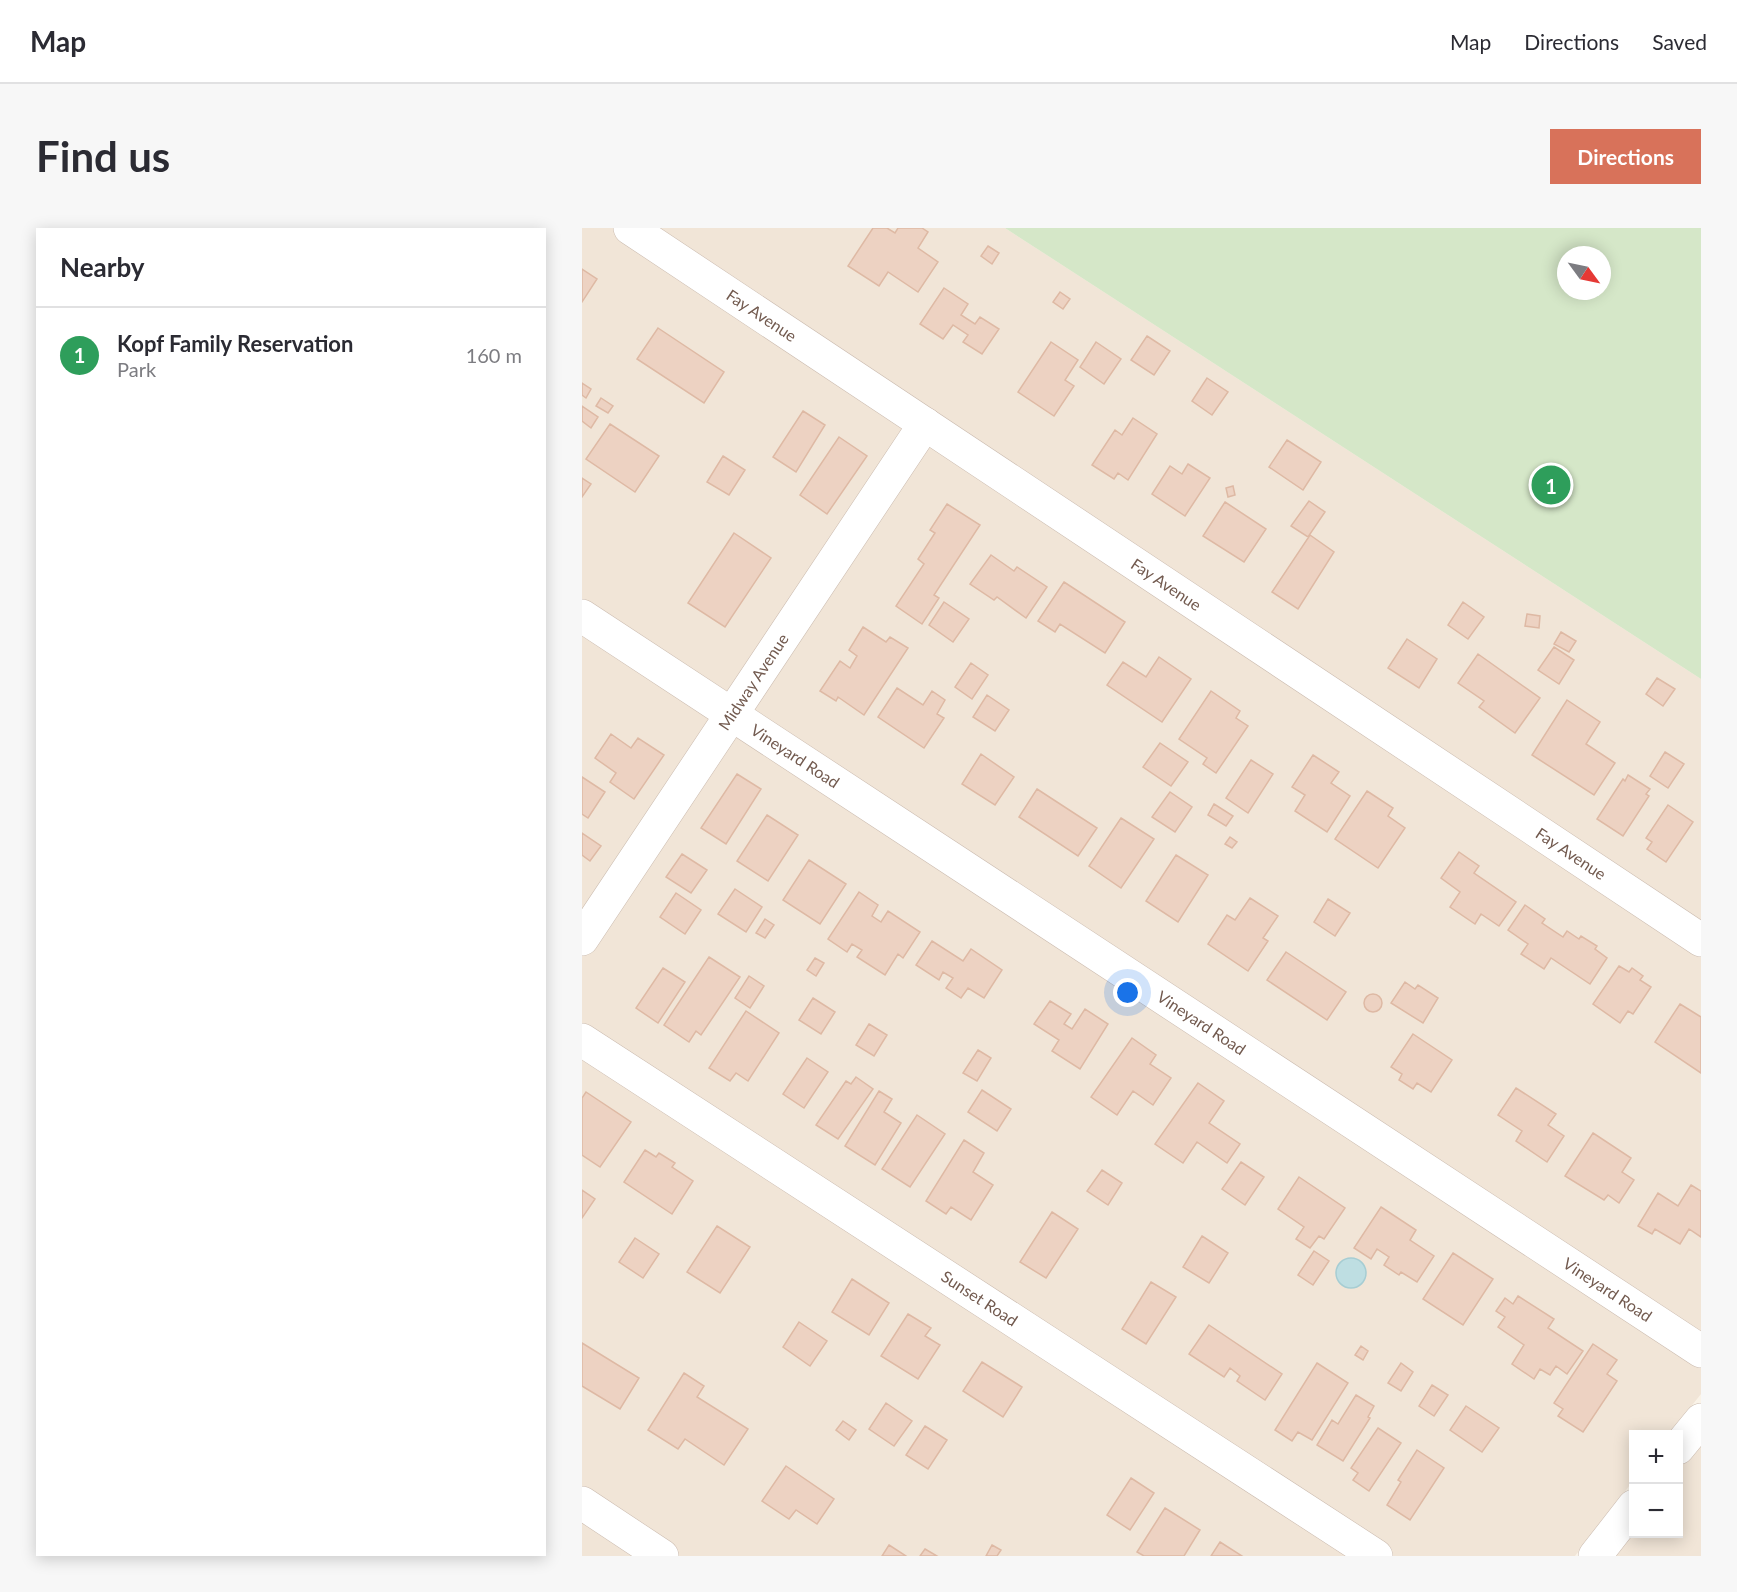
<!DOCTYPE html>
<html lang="en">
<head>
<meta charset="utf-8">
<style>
  body { margin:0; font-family:Lato,sans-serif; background:#f7f7f7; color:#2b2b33 }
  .controls { position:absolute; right:18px; bottom:18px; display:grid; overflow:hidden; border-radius:0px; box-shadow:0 3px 15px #0003 }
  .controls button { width:54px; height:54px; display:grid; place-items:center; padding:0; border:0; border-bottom:2px solid #e1e1e2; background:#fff; color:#2b2b33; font:30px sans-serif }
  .compass { position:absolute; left:975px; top:18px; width:54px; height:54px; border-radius:50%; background:#fff; box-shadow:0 3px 15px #0003; rotate:123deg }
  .you { position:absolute; left:546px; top:765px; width:21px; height:21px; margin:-15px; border:4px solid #fff; border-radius:50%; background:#1a73e8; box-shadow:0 0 0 9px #1a73e833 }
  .badge { display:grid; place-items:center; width:39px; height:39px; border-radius:50%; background:#d8725a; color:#fff; font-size:20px; font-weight:700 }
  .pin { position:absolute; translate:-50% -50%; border:3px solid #fff; box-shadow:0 2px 6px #0006 }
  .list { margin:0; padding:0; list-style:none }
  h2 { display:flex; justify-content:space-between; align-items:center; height:78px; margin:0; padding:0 24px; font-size:26px }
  h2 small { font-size:20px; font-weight:400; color:#7c7c81 }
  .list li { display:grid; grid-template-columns:39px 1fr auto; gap:18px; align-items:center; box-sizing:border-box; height:96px; padding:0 24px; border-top:2px solid #e1e1e2 }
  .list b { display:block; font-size:22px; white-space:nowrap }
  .list p { margin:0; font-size:20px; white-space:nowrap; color:#7c7c81 }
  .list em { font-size:20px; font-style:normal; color:#7c7c81 }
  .map { position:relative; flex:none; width:1119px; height:1328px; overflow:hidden; border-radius:0px }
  header { display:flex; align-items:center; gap:36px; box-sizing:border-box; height:84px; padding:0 30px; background:#fff; border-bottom:2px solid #e1e1e2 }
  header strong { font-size:28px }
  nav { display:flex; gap:33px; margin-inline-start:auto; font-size:21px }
  .intro { display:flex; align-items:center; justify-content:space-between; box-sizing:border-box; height:144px; padding:0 36px }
  h1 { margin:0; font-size:42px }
  .button { padding:15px 27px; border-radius:0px; background:#d8725a; color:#fff; font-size:21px; font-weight:700 }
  main { display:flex; gap:36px; padding:0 36px }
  aside { flex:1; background:#fff; border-radius:0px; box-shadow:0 3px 15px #0003 }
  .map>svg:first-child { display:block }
</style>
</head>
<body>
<header>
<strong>Map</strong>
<nav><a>Map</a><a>Directions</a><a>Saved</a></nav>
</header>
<div class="intro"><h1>Find us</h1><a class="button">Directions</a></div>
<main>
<aside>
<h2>Nearby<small></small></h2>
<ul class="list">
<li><span class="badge" style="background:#2e9e5b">1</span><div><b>Kopf Family Reservation</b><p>Park</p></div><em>160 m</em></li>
</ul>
</aside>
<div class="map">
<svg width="1119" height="1328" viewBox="0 0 1119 1328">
  <rect width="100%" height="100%" fill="#faf3e8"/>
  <path fill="#f1e5d7" d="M0,0H423L1119,451V1166L1087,1206H1052L1051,1253L993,1328H0Z
    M1119,1213V1328H1030L1051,1300L1052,1306H1096L1097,1242Z"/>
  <path fill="#d5e7c8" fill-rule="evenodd" d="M423,0H1119V451ZM984,27H1020V63H984Z"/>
  <path fill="#bedee2" stroke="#a6cdd3" stroke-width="1.5" d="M754 1045a15 15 0 1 1 30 0a15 15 0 1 1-30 0Z"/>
  <path fill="#edd2c2" stroke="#deb9a4" stroke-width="1.5" d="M291,0H305L313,5L316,0H340L346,4L336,20L356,34L336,64L306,44L297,58L266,38Z
    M406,18L417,25L410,36L399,28Z
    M0,41L15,51L0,74Z
    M362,60L386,76L379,87L393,96L398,89L417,101L400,126L381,114L386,107L371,97L361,111L338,96Z
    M478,64L488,71L481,81L471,74Z
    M76,100L142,144L122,175L55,131Z
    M565,108L588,123L572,147L549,132Z
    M469,114L496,132L483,152L492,158L472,188L436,164Z
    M514,114L539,131L522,156L498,139Z
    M625,150L646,164L630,187L610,173Z
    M0,155L9,161L4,170L0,167Z
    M19,170L31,178L26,185L14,178Z
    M0,178L16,189L9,200L0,193Z
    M221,183L243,197L214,244L191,229Z
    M551,190L575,206L546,252L536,245L532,251L510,237L533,202L540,207Z
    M28,196L77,228L53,264L4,231Z
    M257,209L285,228L245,286L218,267Z
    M705,212L739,234L721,262L687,239Z
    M141,228L163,242L147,267L125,254Z
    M606,236L628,250L603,288L570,266L588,238L600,246Z
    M0,250L9,256L0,269Z
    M651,258L653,267L646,269L644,260Z
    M727,273L743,284L726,309L709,298Z
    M643,274L684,301L662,334L621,308Z
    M365,276L398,297L352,367L357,370L340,396L314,378L342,336L336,331L353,305L348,302Z
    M152,305L189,330L143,399L106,375Z
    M728,307L752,324L716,381L690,364Z
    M409,327L432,343L435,339L465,359L444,390L415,369L412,372L388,356Z
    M482,354L543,394L523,425L478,396L473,404L456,393Z
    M362,374L387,391L371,414L347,397Z
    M881,374L902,389L886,411L866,397Z
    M945,386L958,388L957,400L943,398Z
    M281,399L304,414L308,409L326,420L282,487L256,469L254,473L238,463L258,433L268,440L275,428L267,422Z
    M979,404L994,413L987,424L972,416Z
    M825,411L855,431L837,460L806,440Z
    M972,419L992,432L977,456L956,442Z
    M896,426L958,470L933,505L897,479L902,473L876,455Z
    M577,429L609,451L580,494L525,457L541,434L564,449Z
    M389,435L406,447L390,471L373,459Z
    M1075,450L1093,461L1081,478L1064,466Z
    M315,460L341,477L350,463L363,472L355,486L362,490L342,520L296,489Z
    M629,463L658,483L654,490L666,498L634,545L621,536L625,530L597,511Z
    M405,467L427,482L413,503L391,489Z
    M985,472L1018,494L1004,516L1033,535L1012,567L950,527Z
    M29,506L49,520L56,510L82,527L52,571L28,554L34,545L13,530Z
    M578,515L606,534L589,558L561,539Z
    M1083,524L1102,536L1086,560L1068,548Z
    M399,526L432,549L413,577L380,556Z
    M731,527L757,544L749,555L768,568L745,604L713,583L723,567L710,559Z
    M669,532L691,546L666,585L644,570Z
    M155,546L179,561L144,616L119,600Z
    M1046,547L1068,561L1064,566L1067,568L1041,608L1015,591L1041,551L1043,553Z
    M0,549L23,564L6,590L0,586Z
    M455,561L515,600L496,628L437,589Z
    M785,563L811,580L806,588L823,600L796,640L753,611Z
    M588,564L610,579L593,604L570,589Z
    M632,576L651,588L644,598L626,587Z
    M1086,577L1111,594L1084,634L1065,621L1070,614L1064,610Z
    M185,587L216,607L186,653L155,633Z
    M539,590L572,611L539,660L507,638Z
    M0,605L19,618L8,633L0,627Z
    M648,609L655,614L650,620L643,616Z
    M877,624L897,638L892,645L934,674L917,698L899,686L893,696L868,679L878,664L859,650Z
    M100,626L125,642L109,665L84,649Z
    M594,627L626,647L596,694L564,673Z
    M227,632L264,656L238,696L201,672Z
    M153,661L180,679L164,704L136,686Z
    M277,664L296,677L290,688L299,694L306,683L338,704L321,730L316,726L303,747L275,729L280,722L270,716L265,724L246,711Z
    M94,665L119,682L103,706L78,689Z
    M668,670L696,688L681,710L686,713L666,743L626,716L645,687L653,692Z
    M746,671L768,685L753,708L732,694Z
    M943,677L963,691L960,695L981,709L985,703L997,711L999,708L1015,718L1013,721L1025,730L1008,756L969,730L962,741L939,726L946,716L926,702Z
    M183,691L192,697L183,710L174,705Z
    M350,713L381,733L389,721L420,742L402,770L386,760L379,770L364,760L371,750L361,744L357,752L334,737Z
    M704,724L764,764L745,792L685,752Z
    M127,729L158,749L119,807L114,803L107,814L82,797Z
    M233,730L242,735L234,748L225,742Z
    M1037,738L1047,744L1050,740L1061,748L1058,752L1069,759L1051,786L1046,783L1038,795L1011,776Z
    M81,740L103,754L76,795L54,780Z
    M167,748L182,758L168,780L153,770Z
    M823,754L833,761L836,757L856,770L841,795L809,775Z
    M782 775a9 9 0 1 1 18 0a9 9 0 1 1-18 0Z
    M231,770L253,784L239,806L217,792Z
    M468,773L489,786L482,796L490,801L503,781L526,796L498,841L470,823L477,812L452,796Z
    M1098,776L1119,789V845L1073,814Z
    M164,783L197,805L166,853L154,845L148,853L127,840Z
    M287,796L305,807L292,828L274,817Z
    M831,806L870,832L849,864L835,855L831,861L817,852L820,846L809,839Z
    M550,810L574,827L568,836L589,850L571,877L551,863L535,887L509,869Z
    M396,822L409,830L395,853L381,845Z
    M225,830L246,844L222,880L201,866Z
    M274,849L291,861L256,911L234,897L264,853L269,856Z
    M616,855L642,873L627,895L658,916L645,935L615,914L601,935L573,916Z
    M934,860L974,886L966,897L982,908L965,934L934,913L940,903L916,887Z
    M400,862L429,881L415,903L386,884Z
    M297,863L310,871L302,884L319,895L293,937L263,918Z
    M4,864L49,894L18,939L0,927V870Z
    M335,887L363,906L328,959L300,941Z
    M1011,905L1049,930L1040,944L1052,952L1037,975L1026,967L1022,972L983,948Z
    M382,912L402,925L391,944L411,957L389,992L369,979L364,986L344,973Z
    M63,922L74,929L77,925L93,935L90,939L111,953L90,986L42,954Z
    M659,934L682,949L663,977L640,961Z
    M520,942L540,955L526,977L505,963Z
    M717,949L763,980L742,1011L737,1008L728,1020L714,1011L722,999L696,981Z
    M1109,957L1119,963V1009L1107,1001L1098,1016L1073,1001L1070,1006L1056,998L1076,965L1096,978Z
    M0,962L13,971L0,990Z
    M799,979L834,1002L828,1012L852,1028L835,1054L819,1044L817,1047L802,1037L807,1029L795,1021L789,1031L772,1020Z
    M470,984L496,1001L464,1050L438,1034Z
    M135,998L168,1019L138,1065L105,1044Z
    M620,1008L646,1025L627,1055L601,1039Z
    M53,1010L77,1026L61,1050L37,1034Z
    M732,1023L747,1033L731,1057L716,1047Z
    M871,1025L911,1051L881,1097L841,1071Z
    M270,1051L307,1075L287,1107L250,1084Z
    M569,1054L594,1069L564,1116L540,1101Z
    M936,1068L972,1091L966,1100L1001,1123L985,1146L974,1138L968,1147L958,1141L952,1151L930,1136L942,1117L916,1099L923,1089L914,1083L923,1070L931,1076Z
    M326,1086L349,1100L343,1108L358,1117L336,1151L299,1128Z
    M217,1094L245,1113L228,1138L201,1119Z
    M627,1097L700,1146L683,1172L655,1153L658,1148L648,1140L642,1149L607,1126Z
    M0,1115L57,1150L38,1181L0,1158Z
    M1011,1116L1035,1132L1025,1146L1035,1153L1001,1204L976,1188L981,1181L972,1175Z
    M779,1118L786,1123L781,1132L773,1127Z
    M400,1134L440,1159L421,1189L381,1163Z
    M735,1135L766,1155L730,1212L716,1204L710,1213L693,1202Z
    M819,1135L831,1144L819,1163L806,1155Z
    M102,1145L122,1158L115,1169L166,1201L142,1237L103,1211L96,1221L66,1202Z
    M850,1157L866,1167L852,1188L837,1178Z
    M774,1167L792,1178L786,1189L788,1190L761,1233L735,1217L750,1192L756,1196Z
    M304,1175L330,1193L312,1218L287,1201Z
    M884,1178L917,1200L900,1224L868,1202Z
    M261,1193L274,1202L267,1212L254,1202Z
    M343,1198L365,1212L346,1241L324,1227Z
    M796,1200L819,1215L787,1263L771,1252L776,1245L769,1240Z
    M835,1222L862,1240L828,1292L805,1277L819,1254L816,1252Z
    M204,1238L252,1271L235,1296L214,1282L207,1291L180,1273Z
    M549,1250L572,1265L548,1302L525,1287Z
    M583,1280L618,1302L602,1328H562L555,1324Z
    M638,1314L660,1328H629Z
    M307,1317L324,1328H300Z
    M410,1317L419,1322L415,1328H404Z
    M343,1321L355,1328H338Z"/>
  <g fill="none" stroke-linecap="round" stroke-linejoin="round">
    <defs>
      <g id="minor">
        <path id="s1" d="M48,0L1119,712"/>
        <path id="s2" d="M0,388L1119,1123"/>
        <path id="s3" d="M0,711L343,196"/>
        <path id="s4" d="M0,812L794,1328"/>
        <path d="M1096,1220L1119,1192"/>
        <path d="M0,1275L80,1328"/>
        <path d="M1013,1328L1052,1278"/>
      </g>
    </defs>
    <use href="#minor" stroke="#cbbbaf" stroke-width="34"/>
    <use href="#minor" stroke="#fff" stroke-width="33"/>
  </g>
  <g text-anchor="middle" stroke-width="6" stroke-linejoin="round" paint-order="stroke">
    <g font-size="16" fill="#725a4f" stroke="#fdf7ee">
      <text dy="6" stroke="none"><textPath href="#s1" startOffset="158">Fay Avenue</textPath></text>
      <text dy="6" stroke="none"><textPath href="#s1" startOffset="644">Fay Avenue</textPath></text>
      <text dy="6" stroke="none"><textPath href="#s3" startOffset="309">Midway Avenue</textPath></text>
      <text dy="6" stroke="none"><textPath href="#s2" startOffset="255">Vineyard Road</textPath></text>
      <text dy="6" stroke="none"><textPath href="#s1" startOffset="1130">Fay Avenue</textPath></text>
      <text dy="6" stroke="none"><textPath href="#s2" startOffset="741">Vineyard Road</textPath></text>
      <text dy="6" stroke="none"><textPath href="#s2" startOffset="1227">Vineyard Road</textPath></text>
      <text dy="6" stroke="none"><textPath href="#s4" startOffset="474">Sunset Road</textPath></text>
    </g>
  </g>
</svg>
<div class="controls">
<button>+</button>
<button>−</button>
</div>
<svg class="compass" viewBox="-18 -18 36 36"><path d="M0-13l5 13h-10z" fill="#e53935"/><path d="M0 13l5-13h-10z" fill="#7c7c81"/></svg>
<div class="you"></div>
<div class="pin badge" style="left:969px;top:257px;background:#2e9e5b">1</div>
</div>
</main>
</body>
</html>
